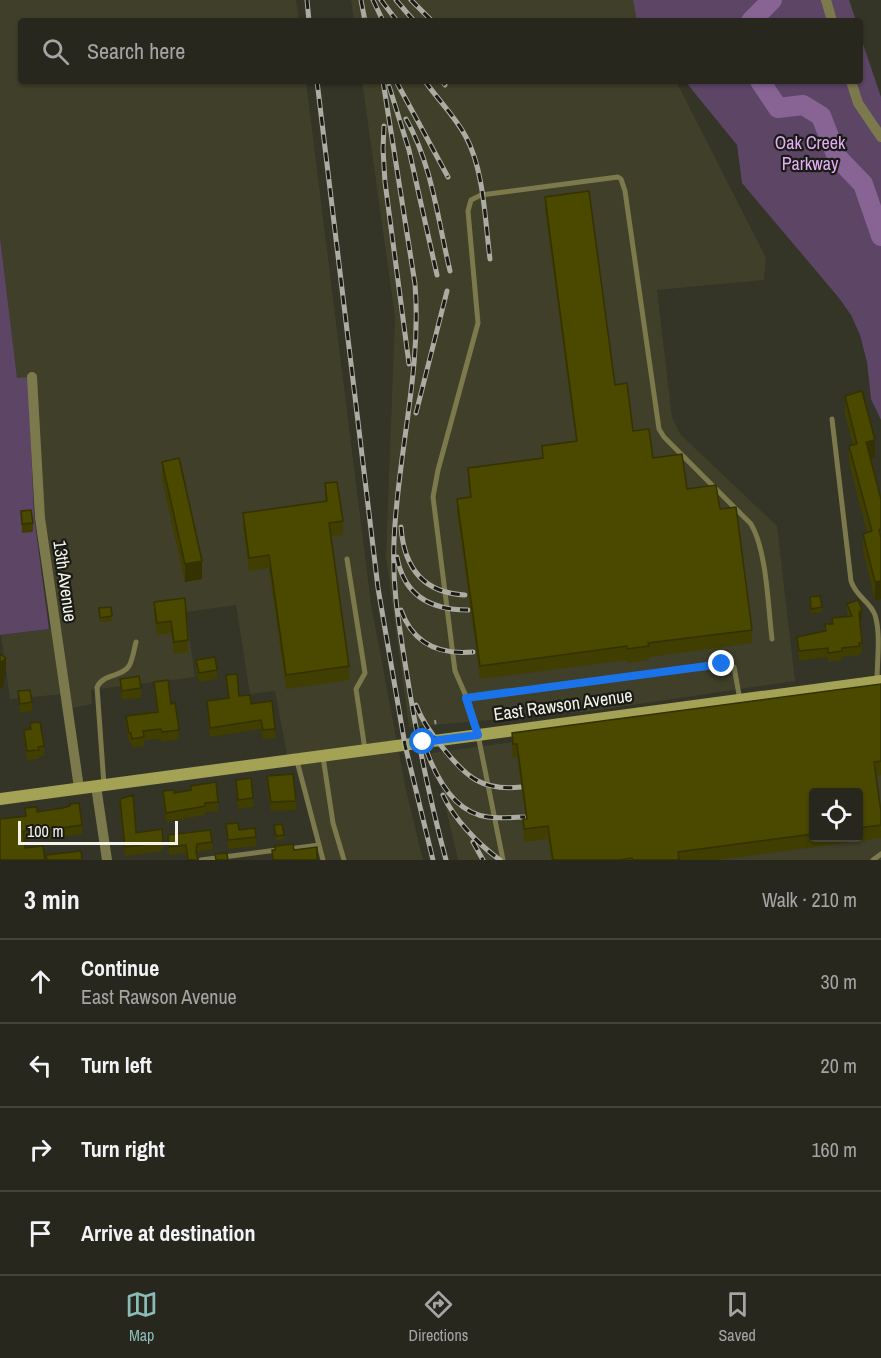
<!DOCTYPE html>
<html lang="en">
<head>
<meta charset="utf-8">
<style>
  body { margin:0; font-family:"Archivo Narrow",sans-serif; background:#2f2f26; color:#f1f3f6 }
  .controls { position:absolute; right:18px; bottom:18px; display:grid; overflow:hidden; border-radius:6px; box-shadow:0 2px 4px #0004 }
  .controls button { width:54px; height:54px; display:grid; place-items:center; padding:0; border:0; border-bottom:2px solid #43443b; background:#27271d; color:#f1f3f6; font:30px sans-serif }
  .scale { position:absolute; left:18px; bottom:15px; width:160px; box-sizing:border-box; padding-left:6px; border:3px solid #f4f4ec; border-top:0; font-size:16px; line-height:21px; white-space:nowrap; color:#f4f4ec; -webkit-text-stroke:4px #1b1b15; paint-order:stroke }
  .stop { position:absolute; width:18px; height:18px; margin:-14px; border:4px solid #1a73e8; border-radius:50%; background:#fff }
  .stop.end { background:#1a73e8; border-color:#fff; box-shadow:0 2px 6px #0008 }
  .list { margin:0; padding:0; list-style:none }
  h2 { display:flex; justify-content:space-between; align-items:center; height:78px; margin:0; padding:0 24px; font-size:26px }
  h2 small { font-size:20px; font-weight:400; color:#a4a5a4 }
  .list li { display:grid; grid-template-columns:39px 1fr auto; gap:18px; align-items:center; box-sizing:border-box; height:84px; padding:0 24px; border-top:2px solid #43443b }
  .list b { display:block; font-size:22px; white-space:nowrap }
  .list p { margin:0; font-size:20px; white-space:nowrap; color:#a4a5a4 }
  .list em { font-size:20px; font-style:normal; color:#a4a5a4 }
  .icon { flex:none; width:33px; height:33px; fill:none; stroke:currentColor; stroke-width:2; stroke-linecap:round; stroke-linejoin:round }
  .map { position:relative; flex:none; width:881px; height:860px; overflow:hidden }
  .search { position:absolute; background:#27271d; box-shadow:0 2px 4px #0004; left:18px; right:18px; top:18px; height:66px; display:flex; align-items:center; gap:15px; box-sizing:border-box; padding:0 21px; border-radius:6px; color:#a4a5a4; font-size:22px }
  .sheet { height:414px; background:#27271d }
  nav { display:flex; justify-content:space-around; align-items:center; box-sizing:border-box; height:84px; border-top:2px solid #43443b; background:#27271d; font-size:16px; color:#a4a5a4 }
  nav a { display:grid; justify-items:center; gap:3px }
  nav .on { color:#8bbbb9 }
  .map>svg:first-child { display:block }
</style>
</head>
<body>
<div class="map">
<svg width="881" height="860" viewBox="0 0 881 860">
  <rect width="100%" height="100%" fill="#343427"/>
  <path fill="#3f3f2a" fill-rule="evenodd" d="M0,0H296L299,21H21V81H306L371,604L406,790L423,860H323L296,759L288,760L275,691L250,694L236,605L186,612L195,677L91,690L92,704L68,709L65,694L10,699L1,635L49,629L55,625L32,377L17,379L0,237Z
    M351,0H635L646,21H354Z
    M362,81H676L766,258L764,280L657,290L672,418L681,435L777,526L795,681L592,711L409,727L386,556L395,317Z
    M881,693V860H458L437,770L431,753ZM814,792H858V838H814Z"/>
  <path fill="#5d4566" d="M633,0H849L856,21H637Z
    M860,35L881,97V420L871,399L867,362L860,335L851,315L839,298L742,183L737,145L685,81H860Z
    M0,237L17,378L28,377L34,516L49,629L0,635Z"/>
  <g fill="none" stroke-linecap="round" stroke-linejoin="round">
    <path stroke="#886495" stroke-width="20" d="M751,21L772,0
      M760,81L778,108L803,105L821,116L837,157L863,184L881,236"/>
    <path stroke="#929288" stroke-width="2" stroke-dasharray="4.5 4.5" stroke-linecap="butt" d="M435,720L436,727"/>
    <path stroke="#7c7a4c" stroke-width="5" d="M832,419L851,581C856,597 870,601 875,615C881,634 877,661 877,681
      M347,559L365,673L356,689L365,750
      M466,698L722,664L734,667L740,700
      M323,757L333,823L344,860
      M297,761L323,860
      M104,785L97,687C104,673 121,678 129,666C133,659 134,649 136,642
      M289,849L319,845
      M201,860L277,850
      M503,860L478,735L469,703L455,671L433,497L438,470L478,323L468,211L471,200L481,195L618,177L621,179L625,191L659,429L664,437L751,524C767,551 768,607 772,639
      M873,860L881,854"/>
    <path stroke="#7c7a4c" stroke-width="10" d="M826,0L832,21
      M851,81L858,103L881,137
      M32,377L40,518L79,788
      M96,786L107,860"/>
    <path stroke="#a4a255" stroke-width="12" d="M0,799L881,681"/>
    <defs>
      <path id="rail" d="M307,0L309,21
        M361,0L365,21
        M373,0L383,21
        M381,0L397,21
        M396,0L414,21
        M411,0L432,21
        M317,81L378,588L405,745L433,860
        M383,81L415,284C422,372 397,455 394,542C392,587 399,625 406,669C416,733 429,797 446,860
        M396,81L448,177
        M425,81C438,100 455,116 466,137C484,170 485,221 490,259
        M442,81L445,85
        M389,86L409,150L437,275
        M406,119C432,164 438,221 450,271
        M384,126L383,149L385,182L409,364
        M416,413L447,291
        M401,527C404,567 423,593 465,595
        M397,557C404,596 431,610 468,610
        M401,610C413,644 439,655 473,652
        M416,705C422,721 432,735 443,748C467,778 482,791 521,787
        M427,752C437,779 455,813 488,817C500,819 513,817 525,817
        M443,795C454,819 478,844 500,860
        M473,842L483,860"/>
    </defs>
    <use href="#rail" stroke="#acaca3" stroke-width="5"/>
    <use href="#rail" stroke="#1b1b15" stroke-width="3" stroke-dasharray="9" stroke-linecap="butt"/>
  </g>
  <path fill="#403e00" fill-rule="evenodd" d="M545,197L633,431L653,458L687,489L720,509L752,630V643L649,657V660L627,663V660L480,679L457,512V499L470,497L468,481V468L542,458V446L576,441L545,210Z
    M845,396L875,458L870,459L881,499L875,600L863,552V534L867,532L849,464V446L853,445L845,414Z
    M162,462L202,579L185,582L162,480Z
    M325,483L343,521V535L331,536L349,666V680L286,689L269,568L249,571L243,527V513L325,502Z
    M21,511L33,523V532L22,533Z
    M810,597L822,607V612L811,613Z
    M154,602L188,640V652L174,654L171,633L157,635L154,614Z
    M847,604L862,619L860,620L862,652H860V655L842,657V660L828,662V657L799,661L797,637L825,631V624H832V618L848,616L847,613Z
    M99,608L112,616V621L100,622Z
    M196,660L217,670V679L199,682L196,670Z
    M226,675L239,696L251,704L275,729V738L263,739L261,729L210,737L207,710V701L228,699Z
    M120,679L141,688V698L122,700Z
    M154,682L171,704L179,730V739L162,742L161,739L144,740V746L132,748L131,742H129L126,725V716L157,712L154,691Z
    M881,684V775L876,776L881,812V838L718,860H551L548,839L524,842L523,819H526L517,757L513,758L512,746V733ZM813,792H858V837H813Z
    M18,691L32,702V711L20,713Z
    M30,723L44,746V756H39V759L27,760L24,739V730L30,729Z
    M267,776L296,801V810L271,811L267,785Z
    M236,780L253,798V807L238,809L236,790Z
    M191,786L218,802V811L205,812V815L166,822L163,801V791L174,793L191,790Z
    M120,799L136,833L163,842V851L125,856L120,807Z
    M25,808L82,825V834L46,839V837L24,839L25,848L0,860L25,816Z
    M226,824L256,837V846L228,849Z
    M274,825L284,835V839L276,841Z
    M168,835L212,842V850L197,852L198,860H187L186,853L169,855Z"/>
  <path fill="#343200" d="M875,440V458L866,460V442Z
    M202,561V579L185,582V564Z
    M881,581V599L875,600V582Z
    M862,610V619L859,621V612Z
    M6,658V676L4,678V687L0,689V663Z"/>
  <path fill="#4b4800" stroke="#343200" stroke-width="1.5" d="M589,191L615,385L627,383L633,431L649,429L653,458L682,454L687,489L716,485L720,509L736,507L752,630L648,643L649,646L627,649V646L480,666L457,499L471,497L468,468L543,458L542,446L577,441L545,197Z
    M862,391L875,440L866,442L881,499V529L879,530L881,537V581L875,582L863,534L872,531L849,446L857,444L845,396Z
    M179,458L202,561L185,564L162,462Z
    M337,482L343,521L329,523L349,666L286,675L269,555L249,558L243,513L327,501L325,483Z
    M31,510L33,523L22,524L21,511Z
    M820,596L822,607L811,609L810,597Z
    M185,598L188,640L174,642L171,621L157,623L154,602Z
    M858,600L862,610L859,612L862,643H859L860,646L842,648V651L828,653V648L799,651L797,637L826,631L825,624H833L832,618L852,616L847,604Z
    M111,607L112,616L100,618L99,608Z
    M0,654L6,658L0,663Z
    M215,657L217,670L199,673L196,660Z
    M237,674L239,696L250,695L251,704L272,701L275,729L263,730L261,720L210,728L207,701L229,698L226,675Z
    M139,676L141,688L122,691L120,679Z
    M168,680L171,704L175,703L179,730L162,732L161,729L143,731L144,737L132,739L131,733H129L126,716L158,712L154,682Z
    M881,684V761L874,762L881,812V825L858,828V792H813V834L678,852L679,860H633L632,858L620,860H553L548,826L524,829L523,819H527L517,744H513L512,733Z
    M30,690L32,702L20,704L18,691Z
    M40,722L44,746L38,747L39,750L27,751L24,730L31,729L30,723Z
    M293,774L296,801L271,802L267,776Z
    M251,778L253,798L238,800L236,780Z
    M216,782L218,802L205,803V806L166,813L163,791L174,790V793L191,790V786Z
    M133,795L136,833L162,829L163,842L125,847L120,799Z
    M79,803L82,825L46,830V828L23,831L25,848L43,846L45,860H0V819L26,816L25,808L37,807V812L63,808L70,806V804Z
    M238,823L239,830L255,828L256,837L228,840L226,824Z
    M282,824L284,835L276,836L274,825Z
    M210,830L212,842L197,844L196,852L198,860H188L186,845L169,847L168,835Z
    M293,844L294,850L317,847V860H273L272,850H275V846Z
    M81,851L82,860H47L46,855Z
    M227,853L228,860H216L215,854Z"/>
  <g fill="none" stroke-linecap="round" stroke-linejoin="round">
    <path stroke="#1a73e8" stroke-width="8" d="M423,742L478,735L466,698L722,664"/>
  </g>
  <g text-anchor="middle" stroke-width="4.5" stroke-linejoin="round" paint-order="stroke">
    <g font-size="18" fill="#e3adf6" stroke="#1b1b15">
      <text x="810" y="149">Oak Creek<tspan x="810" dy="21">Parkway</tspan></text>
    </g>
    <g font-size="18" fill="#f4f4ec" stroke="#1b1b15">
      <text transform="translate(65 581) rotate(82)" y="6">13th Avenue</text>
      <text transform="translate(563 705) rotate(-8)" y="6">East Rawson Avenue</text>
    </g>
  </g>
</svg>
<div class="controls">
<button><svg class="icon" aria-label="locate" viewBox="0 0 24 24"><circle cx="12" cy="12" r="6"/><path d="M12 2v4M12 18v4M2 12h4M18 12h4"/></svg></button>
</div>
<div class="scale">100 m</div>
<div class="stop" style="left:423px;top:742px"></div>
<div class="stop end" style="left:722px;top:664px"></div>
<div class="search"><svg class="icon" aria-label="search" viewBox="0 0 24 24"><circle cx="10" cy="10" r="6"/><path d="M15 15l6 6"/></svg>Search here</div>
</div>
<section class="sheet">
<h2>3 min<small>Walk · 210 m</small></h2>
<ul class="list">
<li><svg class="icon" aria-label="ahead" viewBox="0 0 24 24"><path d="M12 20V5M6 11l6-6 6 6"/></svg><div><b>Continue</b><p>East Rawson Avenue</p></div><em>30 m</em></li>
<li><svg class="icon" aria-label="left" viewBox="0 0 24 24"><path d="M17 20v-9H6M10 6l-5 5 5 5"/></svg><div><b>Turn left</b></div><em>20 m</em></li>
<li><svg class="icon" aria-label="right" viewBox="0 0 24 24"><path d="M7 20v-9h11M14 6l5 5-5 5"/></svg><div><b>Turn right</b></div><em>160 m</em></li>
<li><svg class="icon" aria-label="arrive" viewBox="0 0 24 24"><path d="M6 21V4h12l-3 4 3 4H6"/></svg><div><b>Arrive at destination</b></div></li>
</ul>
</section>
<nav>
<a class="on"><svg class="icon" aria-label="map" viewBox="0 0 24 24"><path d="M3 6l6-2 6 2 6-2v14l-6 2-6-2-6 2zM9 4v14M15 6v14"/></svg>Map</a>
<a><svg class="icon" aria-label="directions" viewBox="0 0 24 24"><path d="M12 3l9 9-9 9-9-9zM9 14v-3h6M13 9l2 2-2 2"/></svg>Directions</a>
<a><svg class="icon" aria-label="saved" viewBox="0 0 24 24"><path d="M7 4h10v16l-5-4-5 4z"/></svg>Saved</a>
</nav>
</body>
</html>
